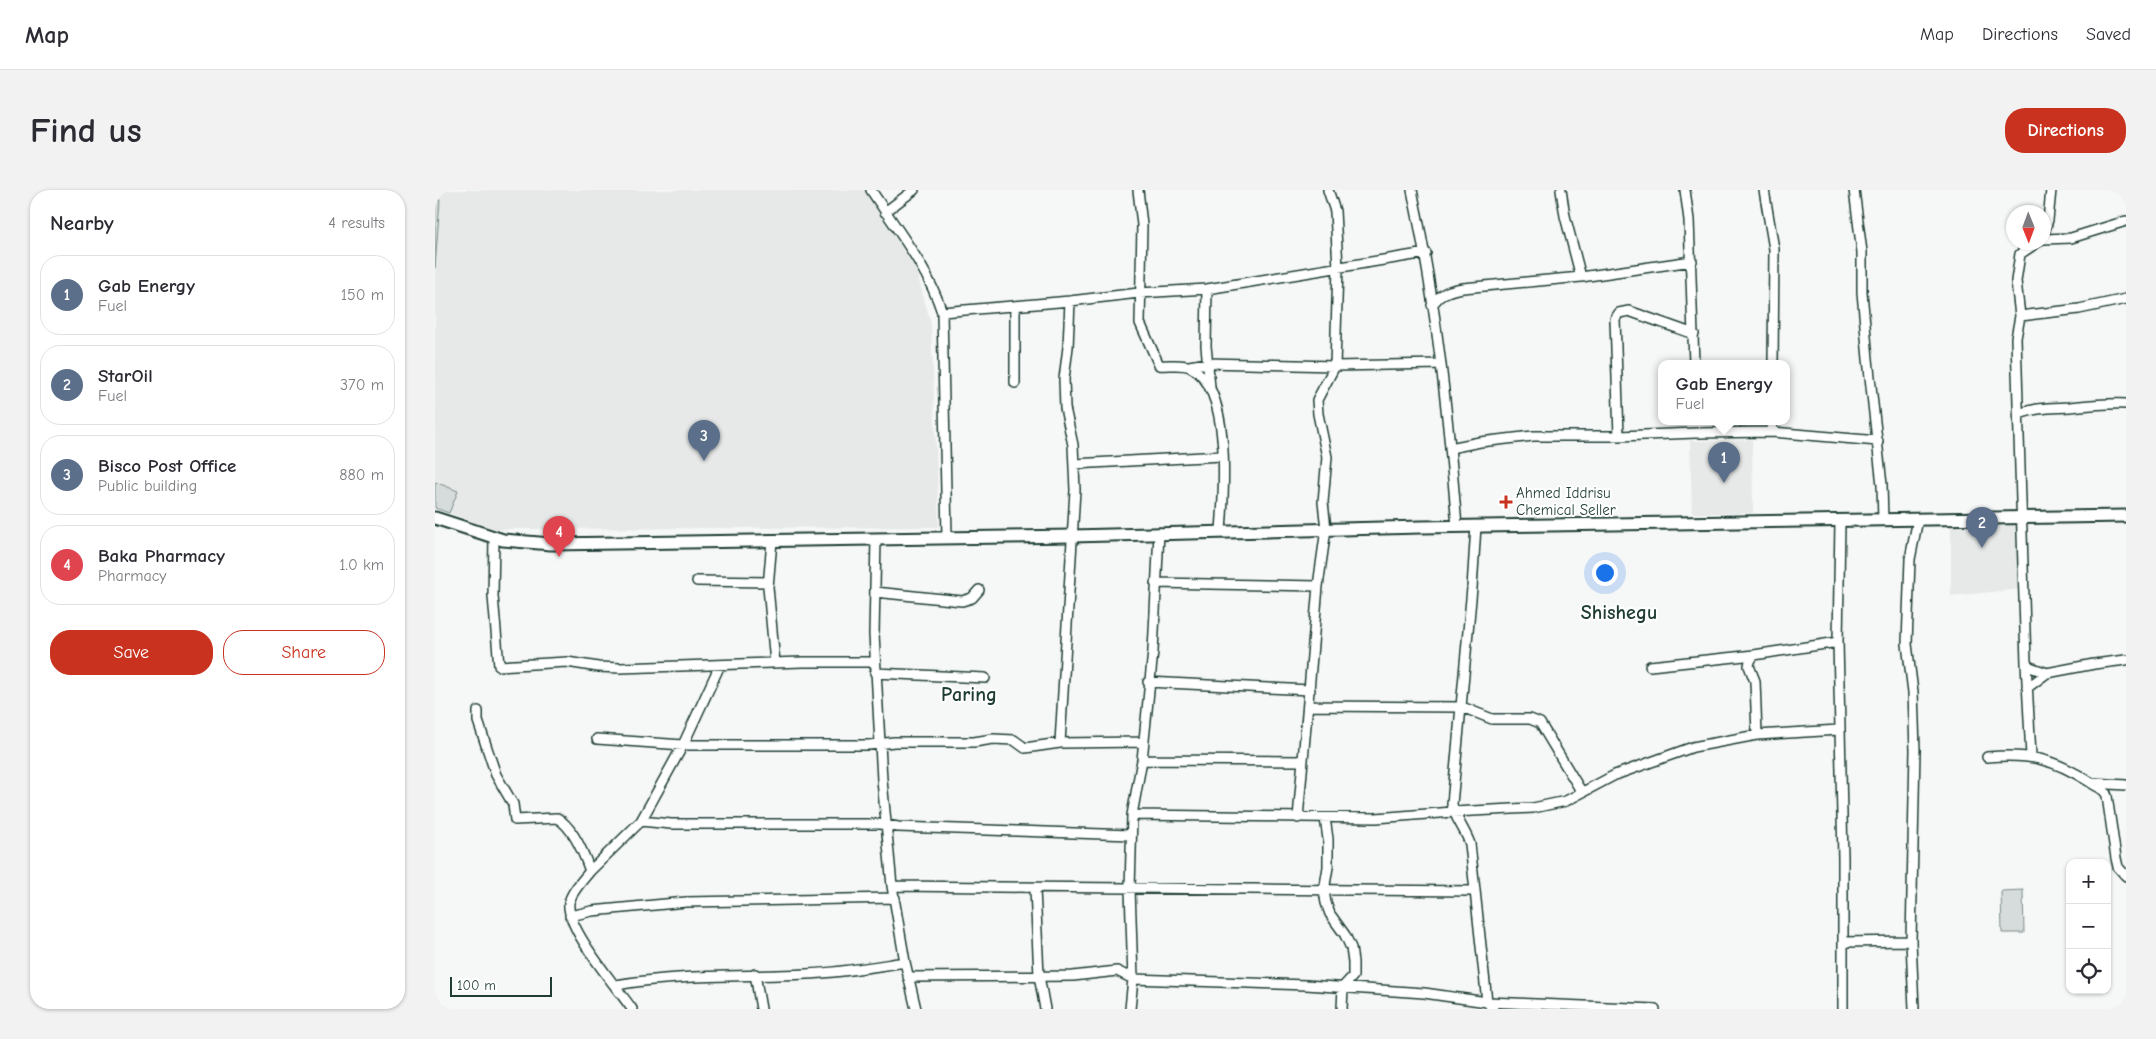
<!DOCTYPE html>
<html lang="en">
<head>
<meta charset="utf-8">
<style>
  body { margin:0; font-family:"Comic Neue",sans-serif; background:#f2f2f3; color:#2b2b33 }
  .controls { position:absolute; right:15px; bottom:15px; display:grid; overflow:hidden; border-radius:10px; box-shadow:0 1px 4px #0004 }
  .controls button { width:45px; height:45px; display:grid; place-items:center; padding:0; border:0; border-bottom:1px solid #e1e1e2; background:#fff; color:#2b2b33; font:25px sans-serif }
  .compass { position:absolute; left:1571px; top:15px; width:45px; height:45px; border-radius:50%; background:#fff; box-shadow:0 1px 4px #0004; rotate:179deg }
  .scale { position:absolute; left:15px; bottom:12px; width:102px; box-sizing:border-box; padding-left:5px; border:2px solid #1f3d34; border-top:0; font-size:14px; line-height:18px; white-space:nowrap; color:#1f3d34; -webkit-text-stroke:4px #fff; paint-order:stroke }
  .you { position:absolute; left:1169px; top:382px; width:18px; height:18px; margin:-12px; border:4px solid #fff; border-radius:50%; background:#1a73e8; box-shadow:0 0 0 8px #1a73e833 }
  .badge { display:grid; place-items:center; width:32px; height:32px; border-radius:50%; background:#c8321e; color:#fff; font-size:16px; font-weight:700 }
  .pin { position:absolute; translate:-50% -41px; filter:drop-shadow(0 1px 2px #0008) }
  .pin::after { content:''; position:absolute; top:26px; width:18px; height:15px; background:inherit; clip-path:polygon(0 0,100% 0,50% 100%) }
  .popup { position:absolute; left:1223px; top:170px; width:132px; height:65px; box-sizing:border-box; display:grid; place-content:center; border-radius:10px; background:#fff; filter:drop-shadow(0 1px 4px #0005); font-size:16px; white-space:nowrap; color:#7c7c81 }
  .popup b { font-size:19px; color:#2b2b33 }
  .popup::after { content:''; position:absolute; left:50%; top:100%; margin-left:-10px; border:10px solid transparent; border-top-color:#fff }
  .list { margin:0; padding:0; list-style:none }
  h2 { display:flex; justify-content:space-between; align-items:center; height:65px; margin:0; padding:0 20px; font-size:21px }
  h2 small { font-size:16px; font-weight:400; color:#7c7c81 }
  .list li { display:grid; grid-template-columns:32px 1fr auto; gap:15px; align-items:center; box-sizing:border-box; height:80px; margin:0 10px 10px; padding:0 10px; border:1px solid #e1e1e2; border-radius:20px }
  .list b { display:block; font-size:19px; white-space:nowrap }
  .list p { margin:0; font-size:16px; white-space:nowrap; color:#7c7c81 }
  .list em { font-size:16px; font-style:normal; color:#7c7c81 }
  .actions { display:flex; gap:10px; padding:15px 20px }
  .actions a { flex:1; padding:11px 0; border:1px solid #c8321e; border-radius:20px; text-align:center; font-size:18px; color:#c8321e }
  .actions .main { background:#c8321e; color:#fff }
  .icon { flex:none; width:28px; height:28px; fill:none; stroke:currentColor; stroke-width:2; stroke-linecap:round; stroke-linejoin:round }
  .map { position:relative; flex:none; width:1691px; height:819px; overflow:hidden; border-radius:20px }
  header { display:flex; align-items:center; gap:30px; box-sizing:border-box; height:70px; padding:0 25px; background:#fff; border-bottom:1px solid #e1e1e2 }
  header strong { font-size:24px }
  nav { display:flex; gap:28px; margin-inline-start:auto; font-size:18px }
  .intro { display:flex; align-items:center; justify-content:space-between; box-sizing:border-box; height:120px; padding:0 30px }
  h1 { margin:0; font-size:35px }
  .button { padding:12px 22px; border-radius:20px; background:#c8321e; color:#fff; font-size:18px; font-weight:700 }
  main { display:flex; gap:30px; padding:0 30px }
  aside { flex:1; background:#fff; border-radius:20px; box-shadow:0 1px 4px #0004 }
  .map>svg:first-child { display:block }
</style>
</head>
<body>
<header>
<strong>Map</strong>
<nav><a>Map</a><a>Directions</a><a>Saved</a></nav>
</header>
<div class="intro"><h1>Find us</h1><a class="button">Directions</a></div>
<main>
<aside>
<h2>Nearby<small>4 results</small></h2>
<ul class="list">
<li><span class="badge" style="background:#5c6f8a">1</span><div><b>Gab Energy</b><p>Fuel</p></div><em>150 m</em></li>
<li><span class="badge" style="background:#5c6f8a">2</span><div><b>StarOil</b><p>Fuel</p></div><em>370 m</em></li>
<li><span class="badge" style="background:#5c6f8a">3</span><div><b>Bisco Post Office</b><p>Public building</p></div><em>880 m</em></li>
<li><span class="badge" style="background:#e0444e">4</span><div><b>Baka Pharmacy</b><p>Pharmacy</p></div><em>1.0 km</em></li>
</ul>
<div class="actions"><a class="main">Save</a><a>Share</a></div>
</aside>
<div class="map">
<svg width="1691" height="819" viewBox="0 0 1691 819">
  <rect width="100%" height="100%" fill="#f6f7f7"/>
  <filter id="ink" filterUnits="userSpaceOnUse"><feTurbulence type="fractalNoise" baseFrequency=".02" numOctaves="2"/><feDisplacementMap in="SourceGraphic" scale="10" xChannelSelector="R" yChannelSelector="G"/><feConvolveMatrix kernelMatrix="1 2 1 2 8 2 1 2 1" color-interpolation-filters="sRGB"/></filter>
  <g filter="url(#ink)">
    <path fill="#e6e9e8" d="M0,0H430L481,80L496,134L504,337L60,339L0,318Z
      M1317,250L1318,323H1257L1255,251Z
      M1581,329L1586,399L1516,406V330Z"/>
    <path fill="#d6dcdb" stroke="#7a8c88" d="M0,10H5L0,78Z
      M0,292L23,301L14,323L0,318Z
      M1588,700L1589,743H1567L1566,701Z"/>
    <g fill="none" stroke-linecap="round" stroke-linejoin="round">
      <defs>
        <path id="minor" d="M436,0C462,40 492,76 507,122L512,346
          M703,0L707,35L705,133L724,175C733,176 747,173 755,177C797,196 789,302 786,341
          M977,0C1001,111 1013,224 1022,337
          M1126,0L1130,26L1146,87
          M1250,0L1254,30L1259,174
          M1329,0L1339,59L1338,174
          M1419,0L1427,62V102L1433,169L1447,295L1448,330
          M450,22L479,0
          M1608,46L1613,30L1616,0
          M1608,49L1636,48L1691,31
          M1603,52L1585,64L1581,91L1585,126L1581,148L1591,473L1595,477L1612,483L1659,474L1691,470
          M772,99L771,156L775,197
          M997,115C1006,103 1014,100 1028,98L1146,87L1257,71
          M580,116V193
          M507,122L635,111L704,103L772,99L991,63
          M1585,126L1644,119L1691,109
          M754,176L772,173L900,176L1006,174
          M1584,224C1602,217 1617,218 1635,217C1654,215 1672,213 1691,214
          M1337,242V232
          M1184,246L1180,129L1184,123L1194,121L1259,144
          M1015,258L1045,252L1098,246H1184L1261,243L1337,242L1443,251
          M639,274L787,266
          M1405,332L1403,452L1408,668V819
          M1041,336L1037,398L1017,614C1019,627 1030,639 1035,654L1052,812L1058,819
          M59,347L58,406L64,476L132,472L163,477L185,478L368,472H440
          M441,349L439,444L447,590L457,696L470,772L481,819
          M337,351L333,397L340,473
          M262,391L333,392
          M720,393L883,396
          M440,402L527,411L537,408L544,400
          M1591,473L1596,566
          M1215,476L1319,465
          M440,483L550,488
          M713,492L875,500
          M1592,498L1612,483
          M873,516L1027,517L1057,529H1095L1105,533L1146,601
          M43,521V531L61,585L78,614L80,630L122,628C138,637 149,664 155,681C148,690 136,702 134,713C131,739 182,797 197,819
          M1322,545L1320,491L1314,476L1315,471L1319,465L1403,452
          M162,549L248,555H434L459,552H539L558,549L579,550L590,558L625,553L708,552
          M625,553L640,300L638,255L630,218L629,189L633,157L635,111
          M1552,567C1594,563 1619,569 1655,592C1661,597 1670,598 1672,606L1681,668L1683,677L1691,686
          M707,570L868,571
          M1657,593L1691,595
          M697,625L941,628L1018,622L1098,618L1131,611L1180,585L1258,557L1322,545L1404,540
          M863,628L883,396L891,339L888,312L892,267L883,224L882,210L900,176L903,78L900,21L893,0
          M890,628L893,649V677L889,701L891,713L895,724L910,745L916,758L918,772V786L908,797L907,819
          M206,631L236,634H446L463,637L696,645
          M155,681L206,631L248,555L285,475
          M457,696L1039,701
          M600,699L604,786L610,819
          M135,726L157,721L251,712L460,708
          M1409,752L1476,751
          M320,784L326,819
          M473,787L638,786L682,781L698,789L871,795L989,803L1052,812L1220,819
          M181,795C244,784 307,787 371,784C404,783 437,777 470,772
          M695,819L698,789L695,699L697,625L707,570L718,461L724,343
          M1479,819L1476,751L1480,560L1478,502L1472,454L1475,369L1483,329"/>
        <path id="major" d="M0,328L68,350L116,354L637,346L986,337L1691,326"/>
      </defs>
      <use href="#minor" stroke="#1f3d34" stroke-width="12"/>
      <use href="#major" stroke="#1f3d34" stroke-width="15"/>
      <use href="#minor" stroke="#fff" stroke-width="9"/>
      <use href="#major" stroke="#fff" stroke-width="11"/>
    </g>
  </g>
  <path fill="#c8321e" stroke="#fff" stroke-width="2" d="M1068.5 304.5h5v5h5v5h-5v5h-5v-5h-5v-5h5z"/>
  <g text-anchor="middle" stroke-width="4" stroke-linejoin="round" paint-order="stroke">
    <g font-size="15" fill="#1f3d34" stroke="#fff" text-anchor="start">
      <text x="1081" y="308">Ahmed Iddrisu<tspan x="1081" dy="17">Chemical Seller</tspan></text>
    </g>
    <g font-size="20" font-weight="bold" fill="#1f3d34" stroke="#fff">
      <text x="1184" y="429">Shishegu</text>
      <text x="534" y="511">Paring</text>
    </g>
  </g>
</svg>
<div class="controls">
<button>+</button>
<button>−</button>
<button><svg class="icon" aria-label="locate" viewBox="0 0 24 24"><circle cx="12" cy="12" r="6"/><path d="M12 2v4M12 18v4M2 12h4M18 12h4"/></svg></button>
</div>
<svg class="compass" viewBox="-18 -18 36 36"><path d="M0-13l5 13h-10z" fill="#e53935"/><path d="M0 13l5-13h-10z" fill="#7c7c81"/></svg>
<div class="scale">100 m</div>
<div class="you"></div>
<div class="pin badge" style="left:1289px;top:293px;background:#5c6f8a">1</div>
<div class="popup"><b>Gab Energy</b>Fuel</div>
<div class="pin badge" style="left:1547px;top:358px;background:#5c6f8a">2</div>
<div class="pin badge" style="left:269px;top:271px;background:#5c6f8a">3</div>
<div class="pin badge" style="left:124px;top:367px;background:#e0444e">4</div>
</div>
</main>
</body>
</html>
